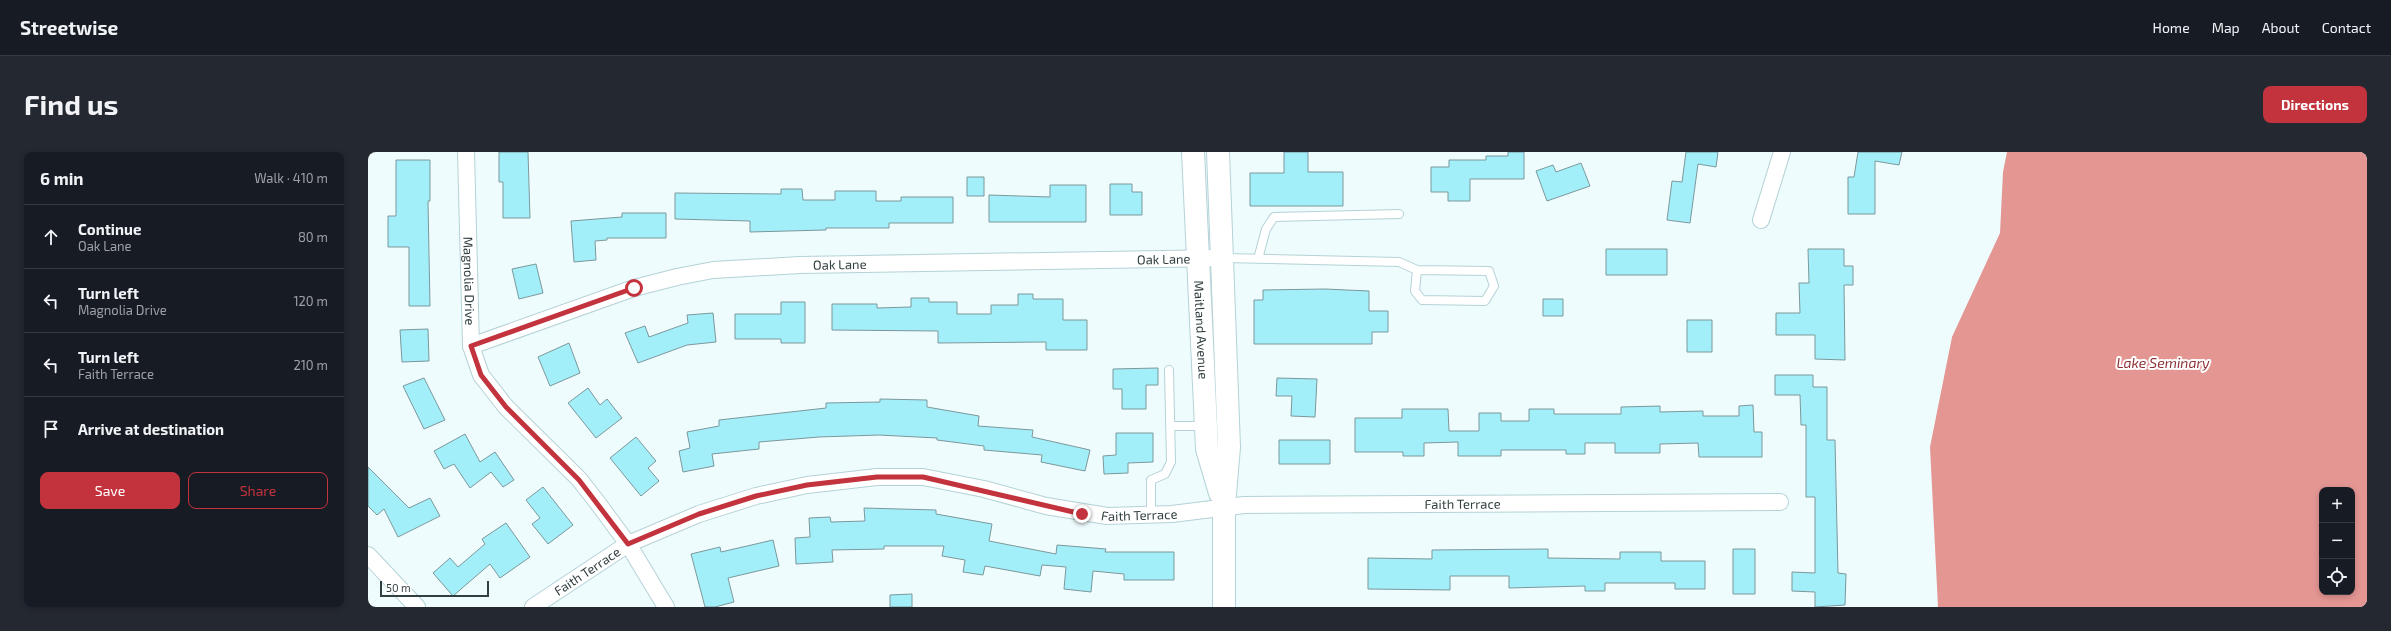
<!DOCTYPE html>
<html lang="en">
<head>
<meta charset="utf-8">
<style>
  body { margin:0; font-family:"Exo 2",sans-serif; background:#242831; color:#f1f3f6 }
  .controls { position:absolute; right:12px; bottom:12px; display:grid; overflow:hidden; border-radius:8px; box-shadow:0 2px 6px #0003 }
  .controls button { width:36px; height:36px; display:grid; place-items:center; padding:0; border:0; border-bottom:1px solid #363941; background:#171b24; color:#f1f3f6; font:20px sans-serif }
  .scale { position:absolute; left:12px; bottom:10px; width:109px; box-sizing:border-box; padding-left:4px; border:2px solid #323f40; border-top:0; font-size:11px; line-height:14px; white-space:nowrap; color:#323f40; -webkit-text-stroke:3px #fff; paint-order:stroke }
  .stop { position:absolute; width:12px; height:12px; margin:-9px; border:3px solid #c3333d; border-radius:50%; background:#fff }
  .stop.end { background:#c3333d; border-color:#fff; box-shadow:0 1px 4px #0008 }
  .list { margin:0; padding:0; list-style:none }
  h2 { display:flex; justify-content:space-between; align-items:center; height:52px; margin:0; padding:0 16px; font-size:17px }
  h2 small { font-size:13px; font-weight:400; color:#9ea1a6 }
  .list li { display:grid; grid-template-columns:26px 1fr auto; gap:12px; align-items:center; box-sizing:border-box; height:64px; padding:0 16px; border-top:1px solid #363941 }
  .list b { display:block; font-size:15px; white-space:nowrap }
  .list p { margin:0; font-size:13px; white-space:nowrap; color:#9ea1a6 }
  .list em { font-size:13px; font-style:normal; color:#9ea1a6 }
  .actions { display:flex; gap:8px; padding:12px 16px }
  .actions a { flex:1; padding:9px 0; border:1px solid #c3333d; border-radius:8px; text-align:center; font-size:14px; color:#c3333d }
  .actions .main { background:#c3333d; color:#fff }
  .icon { flex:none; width:22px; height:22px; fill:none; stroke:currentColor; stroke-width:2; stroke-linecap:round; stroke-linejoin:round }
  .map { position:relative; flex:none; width:1999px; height:455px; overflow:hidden; border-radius:8px }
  header { display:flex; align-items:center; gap:24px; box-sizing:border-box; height:56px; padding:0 20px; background:#171b24; border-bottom:1px solid #363941 }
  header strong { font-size:19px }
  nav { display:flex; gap:22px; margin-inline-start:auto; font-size:14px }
  .intro { display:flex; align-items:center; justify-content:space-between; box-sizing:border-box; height:96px; padding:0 24px }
  h1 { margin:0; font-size:28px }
  .button { padding:10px 18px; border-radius:8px; background:#c3333d; color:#fff; font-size:14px; font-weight:700 }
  main { display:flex; gap:24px; padding:0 24px }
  aside { flex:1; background:#171b24; border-radius:8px; box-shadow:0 2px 6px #0003 }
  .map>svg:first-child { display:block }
</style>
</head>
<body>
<header>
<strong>Streetwise</strong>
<nav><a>Home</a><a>Map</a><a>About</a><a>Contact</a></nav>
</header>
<div class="intro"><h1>Find us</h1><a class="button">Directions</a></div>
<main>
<aside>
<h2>6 min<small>Walk · 410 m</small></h2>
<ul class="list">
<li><svg class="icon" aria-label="ahead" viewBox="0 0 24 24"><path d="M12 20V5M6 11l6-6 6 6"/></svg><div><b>Continue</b><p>Oak Lane</p></div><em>80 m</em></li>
<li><svg class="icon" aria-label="left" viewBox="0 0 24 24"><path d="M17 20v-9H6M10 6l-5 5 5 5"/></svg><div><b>Turn left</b><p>Magnolia Drive</p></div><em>120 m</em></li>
<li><svg class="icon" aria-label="left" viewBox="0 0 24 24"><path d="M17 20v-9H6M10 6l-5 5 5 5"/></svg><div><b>Turn left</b><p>Faith Terrace</p></div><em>210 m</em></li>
<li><svg class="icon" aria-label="arrive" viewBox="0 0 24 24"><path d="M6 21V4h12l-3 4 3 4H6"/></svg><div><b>Arrive at destination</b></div></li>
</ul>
<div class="actions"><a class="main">Save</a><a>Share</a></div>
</aside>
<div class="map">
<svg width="1999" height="455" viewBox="0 0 1999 455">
  <rect width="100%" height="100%" fill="#effcfd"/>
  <path fill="#e49693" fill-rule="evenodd" d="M1639,0H1999V455H1570L1562,295L1584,185L1632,81L1635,20ZM1954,338H1984V440H1954Z"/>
  <path fill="#a3eff9" stroke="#7b989c" d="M131,0H160L162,66H135V30H131Z
    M916,0H940V20H975V54H882V21H916Z
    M1140,0H1156V27H1102V49H1080V40H1063V15H1081V8H1118V4H1140Z
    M1318,0H1350L1348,15L1330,12L1322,71L1299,68L1304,29L1314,30Z
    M1490,0H1534L1531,13L1507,9V62H1480V25H1486Z
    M28,8H62V49H60L62,154H41V95H20V64H28Z
    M1213,11L1222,34L1179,49L1168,19L1185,13L1188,20Z
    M599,25H616V44H599Z
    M742,32H764V40H774V63H742Z
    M682,33H718V70H621V43L682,45Z
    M413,37H434L435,48H467V39H508V49H533V45H585V71H521V76H458V78L382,80V69L307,67V41L413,42Z
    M254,61H298V86H239V88L227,89L228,108L206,110L203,69L254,65Z
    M1238,97H1299V123H1238Z
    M1440,97H1476V114H1485V133H1476L1477,208L1447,207V183H1408V161H1432L1431,131H1441Z
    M168,112L175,141L151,147L144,117Z
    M957,137L1001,139V159H1020V180H1004V192H886V148H895V138Z
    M650,142H665V147H695V168H719V198H678V190L570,191V179L464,178V152H509V156L543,155V146H561V150H589V162H623V153H650Z
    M1175,147H1195V164H1175Z
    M413,150H437V191H413V187H367V162H413Z
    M345,161L348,190L319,193L270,211L257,181L277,174L281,185L320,171L319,163Z
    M1319,168H1344V200H1319Z
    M60,177L61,209L34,210L32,178Z
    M201,191L212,221L182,234L170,205Z
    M790,216V233H778V257H754V237H745V217Z
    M1407,223H1445V235H1459V288H1467L1470,421L1478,422L1477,453L1447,455V440L1424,439V420L1447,421V345H1438V273H1433L1432,243H1407Z
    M56,226L77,268L56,277L35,234Z
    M909,226L949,227L947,265L923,264L924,244H908Z
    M220,236L232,253L239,247L254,266L228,286L200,251Z
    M512,247L559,248V255L611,264L610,274L665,278L664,285L722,298L717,319L673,310L674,303L616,298V294L569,288V286L511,283L451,285L391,290V297L344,302L346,314L315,320L311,299L322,296L319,280L351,274V268L458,256V251L512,250Z
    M1385,253L1386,280H1394V305H1331L1330,291L1292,292V301H1247V291H1217V302H1198V298H1133V304H1090V290L1056,291V304H1035V300H987V266H1034V257H1080L1081,279H1111V261H1133V269H1161V257H1186V262H1253V255L1292,254V260L1335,259V264H1371V254Z
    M748,281H785V310L760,311V321L736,322L735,304L748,303Z
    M97,282L112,310L127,300L146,328L135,335L123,320L102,336L86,312L76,317L66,299Z
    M268,285L288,309L280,316L291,329L273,344L242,306Z
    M911,288H962V312H911Z
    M0,315L41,356L62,346L72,364L30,385L16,357L9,363L0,354Z
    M175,335L205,373L180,392L164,372L172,366L158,348Z
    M496,356L568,358V362L624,372L621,389L688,402L689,393L738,397L737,400H806V428H756V422L725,419L723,440L696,437L698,415L674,413L672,424L617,414L615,423L595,420L597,408L574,404L576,394H516V397L464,398L465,410L428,412L427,386L442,385L441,366L462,365L463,370L497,369Z
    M138,371L162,405L132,426L122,412L85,444L65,421L82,406L90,415L117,392L114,387Z
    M405,388L411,414L360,426L366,450L347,455H337L323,402L352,395L353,400Z
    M1180,397V406L1252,407V400H1293V409H1337V437H1307V431H1237V439H1217V434L1141,436V424H1082V438L1000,437V406L1064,407V398Z
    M1365,397H1387V442H1365Z
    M544,442V455H522V443Z"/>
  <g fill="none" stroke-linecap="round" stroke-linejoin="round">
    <defs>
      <path id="service" d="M856,106L1031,110L1049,118L1121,119L1126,134L1117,149L1054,148L1047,139L1049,118
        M890,107L898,77L906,65L1031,62
        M802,274H838
        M783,363V328L797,322L803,310L801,218"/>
      <g id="minor">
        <path id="s1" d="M98,0L103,194L113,223L138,255L211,327L229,350L260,392L298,455"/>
        <path d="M1393,68L1414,0"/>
        <path id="s2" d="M103,194L266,136L309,125L345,118L432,113L853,106"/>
        <path d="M0,403L49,455"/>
        <path id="s3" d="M165,455L260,392L331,362L388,344L439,333L509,325H555L616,337L678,354L739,364L804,362L876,353L1412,350"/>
      </g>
      <g id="secondary">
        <path id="s4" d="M825,0L839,297L852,341"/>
        <path d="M850,0L861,295L856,354V455"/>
      </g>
    </defs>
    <use href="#service" stroke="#b4d2d7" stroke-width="10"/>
    <use href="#minor" stroke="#b4d2d7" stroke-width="18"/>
    <use href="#secondary" stroke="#b4d2d7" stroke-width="24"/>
    <use href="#service" stroke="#fff" stroke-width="8"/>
    <use href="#minor" stroke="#fff" stroke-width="16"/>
    <use href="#secondary" stroke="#fff" stroke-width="22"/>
  </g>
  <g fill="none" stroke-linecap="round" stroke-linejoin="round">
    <path stroke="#c3333d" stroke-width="5" d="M266,136L103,194L113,223L138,255L211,328L260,392L331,362L388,344L439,333L509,325H555L714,362"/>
  </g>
  <g text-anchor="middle" stroke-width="4" stroke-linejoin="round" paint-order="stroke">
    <g font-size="13" fill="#323f40" stroke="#fff">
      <text dy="5" stroke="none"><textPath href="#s2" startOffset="705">Oak Lane</textPath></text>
      <text dy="5" stroke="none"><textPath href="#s2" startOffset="381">Oak Lane</textPath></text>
      <text dy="5" stroke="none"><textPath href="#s1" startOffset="129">Magnolia Drive</textPath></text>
      <text dy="5" stroke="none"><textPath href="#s4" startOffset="178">Maitland Avenue</textPath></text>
      <text dy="5" stroke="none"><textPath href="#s3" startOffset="964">Faith Terrace</textPath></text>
      <text dy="5" stroke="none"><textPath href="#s3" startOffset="640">Faith Terrace</textPath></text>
      <text dy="5" stroke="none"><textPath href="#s3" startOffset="65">Faith Terrace</textPath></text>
    </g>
    <g font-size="14" font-style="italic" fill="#8c3134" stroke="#fff">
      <text x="1795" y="216">Lake Seminary</text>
    </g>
  </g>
</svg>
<div class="controls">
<button>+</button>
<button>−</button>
<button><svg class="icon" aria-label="locate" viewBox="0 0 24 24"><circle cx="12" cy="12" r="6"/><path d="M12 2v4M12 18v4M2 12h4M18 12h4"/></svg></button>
</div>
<div class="scale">50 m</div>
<div class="stop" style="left:266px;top:136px"></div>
<div class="stop end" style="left:714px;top:362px"></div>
</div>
</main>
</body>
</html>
